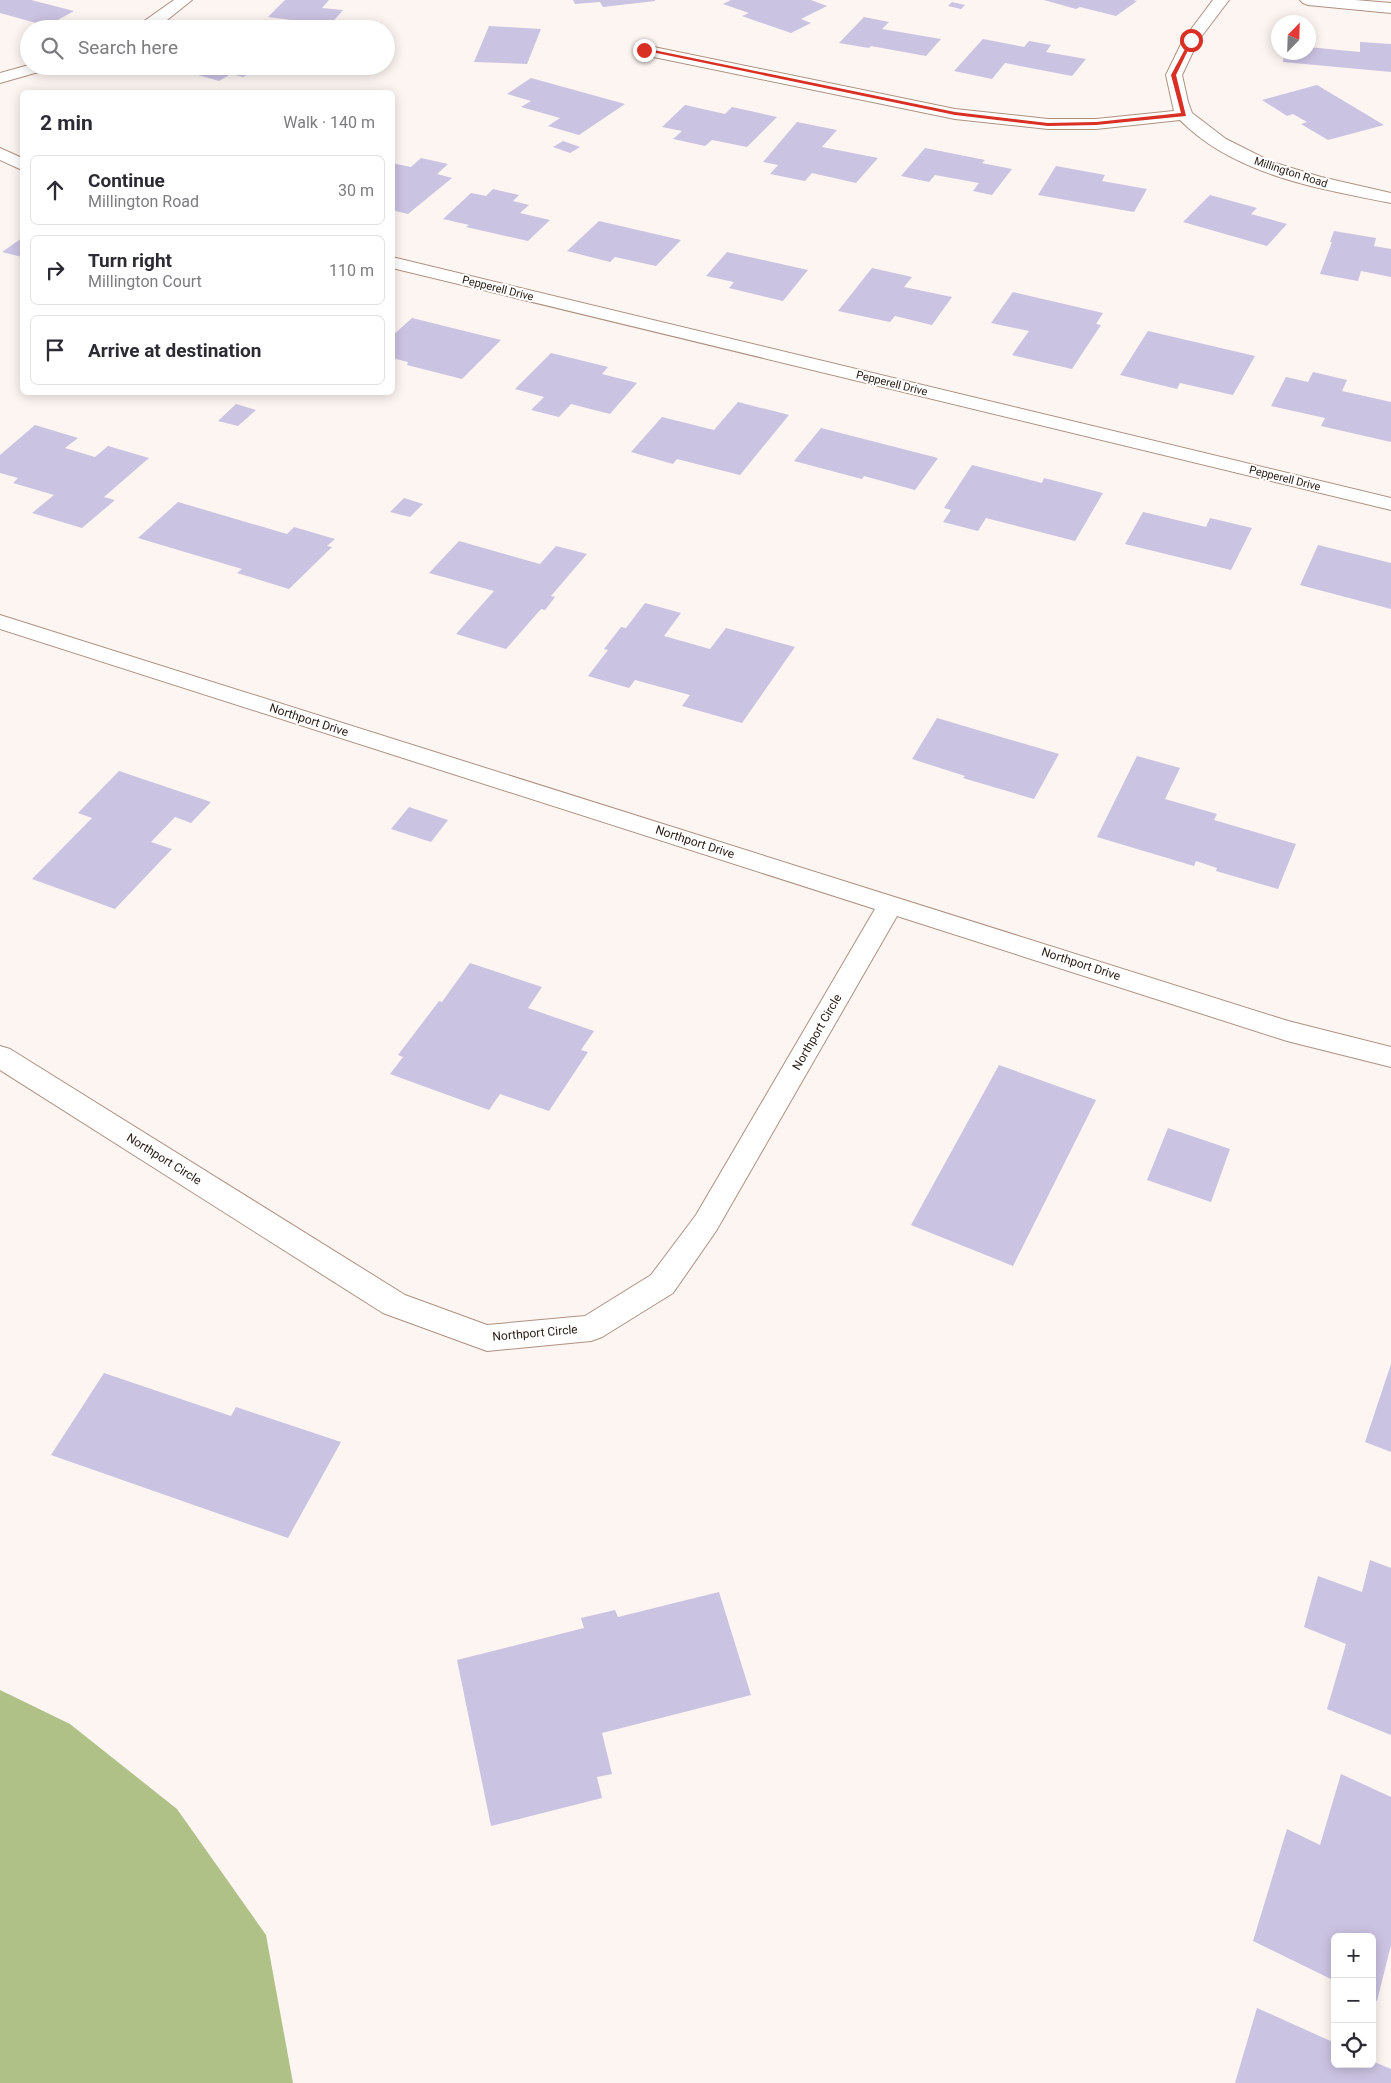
<!DOCTYPE html>
<html lang="en">
<head>
<meta charset="utf-8">
<style>
  body { margin:0; font-family:Roboto,sans-serif; background:#f2f2f3; color:#2b2b33 }
  .controls { position:absolute; right:15px; bottom:15px; display:grid; overflow:hidden; border-radius:8px; box-shadow:0 2px 12px #0003 }
  .controls button { width:45px; height:45px; display:grid; place-items:center; padding:0; border:0; border-bottom:1px solid #e1e1e2; background:#fff; color:#2b2b33; font:25px sans-serif }
  .compass { position:absolute; left:1271px; top:15px; width:45px; height:45px; border-radius:50%; background:#fff; box-shadow:0 2px 12px #0003; rotate:23deg }
  .stop { position:absolute; width:15px; height:15px; margin:-11px; border:4px solid #d93025; border-radius:50%; background:#fff }
  .stop.end { background:#d93025; border-color:#fff; box-shadow:0 1px 5px #0008 }
  .list { margin:0; padding:0; list-style:none }
  h2 { display:flex; justify-content:space-between; align-items:center; height:65px; margin:0; padding:0 20px; font-size:21px }
  h2 small { font-size:16px; font-weight:400; color:#7c7c81 }
  .list li { display:grid; grid-template-columns:32px 1fr auto; gap:15px; align-items:center; box-sizing:border-box; height:70px; margin:0 10px 10px; padding:0 10px; border:1px solid #e1e1e2; border-radius:8px }
  .list b { display:block; font-size:19px; white-space:nowrap }
  .list p { margin:0; font-size:16px; white-space:nowrap; color:#7c7c81 }
  .list em { font-size:16px; font-style:normal; color:#7c7c81 }
  .icon { flex:none; width:28px; height:28px; fill:none; stroke:currentColor; stroke-width:2; stroke-linecap:round; stroke-linejoin:round }
  .map { position:relative; flex:none; width:1391px; height:2083px; overflow:hidden }
  .search { position:absolute; background:#fff; box-shadow:0 2px 12px #0003; left:20px; top:20px; width:375px; height:55px; display:flex; align-items:center; gap:12px; box-sizing:border-box; padding:0 18px; border-radius:28px; color:#7c7c81; font-size:19px }
  .panel { position:absolute; background:#fff; box-shadow:0 2px 12px #0003; left:20px; top:90px; width:375px; height:305px; border-radius:8px }
  .map>svg:first-child { display:block }
</style>
</head>
<body>
<div class="map">
<svg width="1391" height="2083" viewBox="0 0 1391 2083">
  <rect width="100%" height="100%" fill="#fcf5f1"/>
  <path fill="#afc187" d="M0,1690L70,1724L177,1809L266,1935L293,2083H0Z"/>
  <path fill="#cbc3e2" d="M0,0H31L74,11L47,26L0,13Z
    M285,0H329L322,8L343,10L330,25L268,17Z
    M573,0H655V1L603,7L600,2L575,4Z
    M731,0H811L827,6L801,19L811,23L791,33L742,16L749,13L723,4Z
    M1044,0H1133L1137,1L1116,16L1080,7L1076,9Z
    M952,2L965,5L961,9L948,6Z
    M864,17L889,22L882,29L941,39L926,56L871,46L869,48L839,43Z
    M489,26L541,29L527,64L474,62Z
    M983,39L1024,47L1029,41L1051,45L1046,52L1086,59L1072,76L1005,63L992,79L954,71Z
    M1360,42L1391,44V72L1283,62L1284,52H1308V47L1360,52Z
    M194,66H262L243,77L231,74L219,81L184,71Z
    M531,78L625,104L579,135L548,126L560,118L521,107L531,101L507,94Z
    M1317,85L1384,125L1328,140L1301,124L1307,122L1293,114L1287,116L1262,100Z
    M685,105L725,114L732,107L777,117L747,147L712,140L705,146L673,139L682,131L662,127Z
    M797,122L837,130L822,147L878,158L856,183L812,173L805,181L770,174L778,165L763,162Z
    M563,141L580,147L570,153L553,147Z
    M925,148L985,160L982,163L1012,169L992,195L973,191L979,183L935,175L929,182L901,176Z
    M421,158L448,164L437,174L452,178L408,214L392,210V163L411,167Z
    M1056,166L1105,175L1102,181L1147,189L1134,212L1038,195Z
    M493,189L519,195L513,201L529,205L520,213L550,220L528,241L466,227L469,225L443,219L471,193L486,196Z
    M1210,195L1257,208L1251,214L1287,224L1267,246L1183,222Z
    M599,221L681,240L656,266L615,257L610,262L567,251Z
    M1334,231L1376,238L1374,246L1391,249V277L1361,271L1358,281L1320,274L1332,242H1330Z
    M22,238V257L2,252Z
    M727,252L808,270L783,301L729,288L734,282L706,276Z
    M872,268L912,277L904,287L952,297L932,325L895,316L890,322L838,311Z
    M1013,292L1103,313L1096,324L1101,325L1072,369L1012,355L1029,331L991,323Z
    M412,318L501,340L462,379L407,365L408,362L392,358V336Z
    M1148,331L1255,356L1233,395L1180,383L1177,389L1120,375Z
    M551,353L608,367L602,374L637,383L610,414L571,404L559,417L531,410L544,397L515,389Z
    M1313,372L1347,380L1342,391L1391,402V442L1321,426L1325,418L1271,406L1286,377L1308,382Z
    M738,402L789,415L740,475L677,459L673,464L631,452L662,417L714,430Z
    M236,404L256,410L238,426L218,421Z
    M35,425L78,438L65,448L95,457L108,446L149,458L104,497L115,500L82,528L32,513L54,495L13,483L18,478L0,473V455Z
    M821,428L938,458L915,490L864,476L862,479L794,461Z
    M972,465L1042,483L1044,478L1103,493L1075,541L986,518L978,531L943,522L951,510L944,508Z
    M404,498L423,504L410,517L390,512Z
    M178,502L287,534L294,527L335,539L327,546L332,547L289,589L237,573L242,569L138,538Z
    M1143,512L1206,527L1210,518L1252,528L1231,570L1125,544Z
    M459,541L540,564L556,546L587,554L551,596L555,597L545,610L541,609L506,649L456,634L494,591L429,573Z
    M1318,545L1391,563V609L1300,585Z
    M645,603L681,613L664,636L710,649L726,628L795,647L742,723L682,706L690,695L635,680L629,688L588,676L608,650L604,649L621,627L626,628Z
    M937,718L1059,754L1034,799L963,778L965,776L912,759Z
    M1137,756L1180,768L1165,799L1217,814L1214,820L1296,844L1278,889L1216,871L1217,868L1196,861L1194,866L1097,837Z
    M119,771L211,802L191,823L175,817L151,842L172,849L115,909L32,879L92,818L78,813Z
    M409,807L448,820L431,842L391,829Z
    M470,963L542,987L528,1008L594,1031L581,1050L588,1052L549,1111L500,1094L489,1110L390,1074L403,1057L398,1055L439,1001L442,1002Z
    M999,1065L1096,1100L1013,1266L911,1225Z
    M1168,1128L1230,1149L1211,1202L1147,1180Z
    M1391,1364V1452L1365,1442Z
    M104,1373L231,1416L236,1407L341,1442L288,1538L51,1455Z
    M1370,1560L1391,1568V1735L1327,1709L1346,1644L1304,1627L1318,1576L1362,1592Z
    M719,1592L751,1695L602,1733L612,1774L597,1777L602,1798L491,1826L457,1660L584,1628L581,1618L615,1610L618,1617Z
    M1341,1774L1391,1797V1945L1377,2001L1372,1999V1937H1335V1981L1253,1941L1287,1829L1320,1845Z
    M1257,2008L1335,2043V2064H1372V2061L1391,2069V2083H1235Z"/>
  <g fill="none" stroke-linecap="round" stroke-linejoin="round">
    <defs>
      <path id="minor" d="M174,0H192L162,24L154,29H133Z
        M1213,0H1229L1198,41L1182,75L1188,102L1192,113L1226,139L1272,162L1321,177L1391,193V203C1320,189 1234,175 1180,120L1096,129H1048L955,119L644,55L638,53L636,50L638,47L644,45L955,109L1048,119H1096L1174,111L1166,75L1183,40Z
        M1300,0H1355L1391,3V13L1308,5L1303,3Z
        M29,65L51,66L49,69L0,83V73Z
        M0,148L22,158V170L0,160Z
        M392,257L1391,498V510L392,268Z
        M0,615L1288,1021L1391,1047V1067L1287,1041L897,916L716,1231L673,1293L602,1337L591,1341L487,1351L383,1313L0,1070V1046L10,1049L405,1295L487,1325L585,1316L651,1275L696,1215L875,909L0,629Z"/>
    </defs>
    <use href="#minor" stroke="#af9180" stroke-width="2"/>
    <use href="#minor" fill="#fff" fill-rule="evenodd"/>
  </g>
  <path fill="#d93025" d="M1191,38L1193,40L1176,75L1186,116L1096,125L1048,126L955,115L642,50L644,48L955,112L1048,123L1096,122L1181,113L1171,75Z"/>
  <g text-anchor="middle" stroke-width="4" stroke-linejoin="round" paint-order="stroke">
    <g font-size="11" fill="#2c2019" stroke="#fff">
      <text transform="translate(1291 172) rotate(18)" y="4">Millington Road</text>
      <text transform="translate(498 288) rotate(14)" y="4">Pepperell Drive</text>
      <text transform="translate(892 383) rotate(14)" y="4">Pepperell Drive</text>
      <text transform="translate(1285 478) rotate(14)" y="4">Pepperell Drive</text>
    </g>
    <g font-size="12" fill="#2c2019" stroke="#fff">
      <text transform="translate(309 720) rotate(18)" y="4">Northport Drive</text>
      <text transform="translate(695 842) rotate(18)" y="4">Northport Drive</text>
      <text transform="translate(1081 964) rotate(18)" y="4">Northport Drive</text>
      <text transform="translate(817 1032) rotate(-60)" y="4">Northport Circle</text>
      <text transform="translate(164 1159) rotate(32)" y="4">Northport Circle</text>
      <text transform="translate(535 1333) rotate(-5)" y="4">Northport Circle</text>
    </g>
  </g>
</svg>
<div class="controls">
<button>+</button>
<button>−</button>
<button><svg class="icon" aria-label="locate" viewBox="0 0 24 24"><circle cx="12" cy="12" r="6"/><path d="M12 2v4M12 18v4M2 12h4M18 12h4"/></svg></button>
</div>
<svg class="compass" viewBox="-18 -18 36 36"><path d="M0-13l5 13h-10z" fill="#e53935"/><path d="M0 13l5-13h-10z" fill="#7c7c81"/></svg>
<div class="stop" style="left:1191px;top:40px"></div>
<div class="stop end" style="left:644px;top:50px"></div>
<div class="search"><svg class="icon" aria-label="search" viewBox="0 0 24 24"><circle cx="10" cy="10" r="6"/><path d="M15 15l6 6"/></svg>Search here</div>
<section class="panel">
<h2>2 min<small>Walk · 140 m</small></h2>
<ul class="list">
<li><svg class="icon" aria-label="ahead" viewBox="0 0 24 24"><path d="M12 20V5M6 11l6-6 6 6"/></svg><div><b>Continue</b><p>Millington Road</p></div><em>30 m</em></li>
<li><svg class="icon" aria-label="right" viewBox="0 0 24 24"><path d="M7 20v-9h11M14 6l5 5-5 5"/></svg><div><b>Turn right</b><p>Millington Court</p></div><em>110 m</em></li>
<li><svg class="icon" aria-label="arrive" viewBox="0 0 24 24"><path d="M6 21V4h12l-3 4 3 4H6"/></svg><div><b>Arrive at destination</b></div></li>
</ul>
</section>
</div>
</body>
</html>
